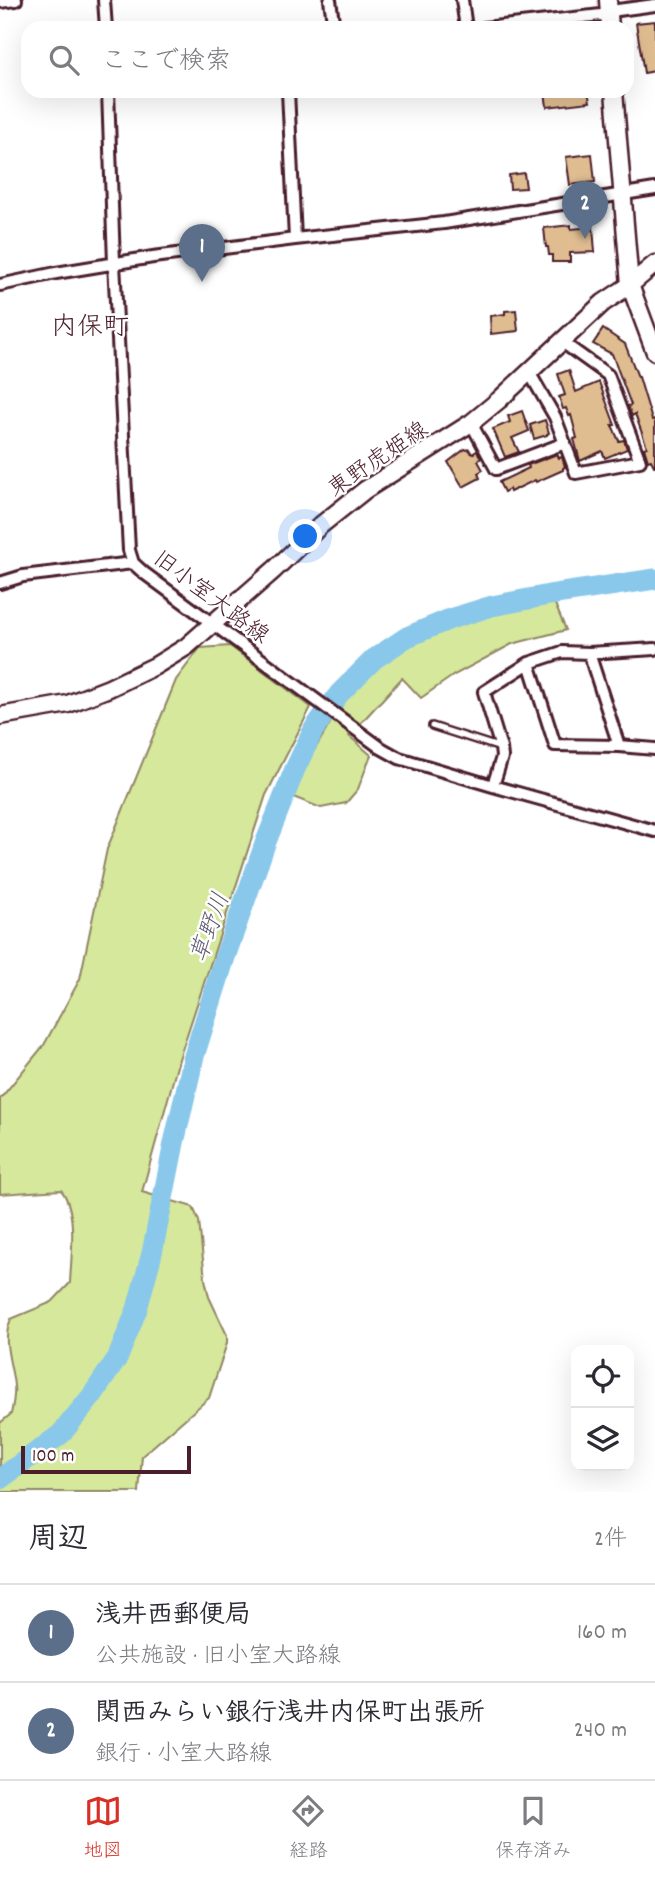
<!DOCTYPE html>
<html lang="ja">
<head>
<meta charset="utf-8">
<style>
  body { margin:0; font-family:Dekko,"Klee One",sans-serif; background:#f2f2f3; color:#2b2b33 }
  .controls { position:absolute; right:21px; bottom:21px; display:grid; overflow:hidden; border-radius:14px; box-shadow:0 7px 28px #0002 }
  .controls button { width:63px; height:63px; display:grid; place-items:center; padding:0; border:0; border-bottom:2px solid #e1e1e2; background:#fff; color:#2b2b33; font:35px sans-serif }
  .scale { position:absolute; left:21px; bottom:18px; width:170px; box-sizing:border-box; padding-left:7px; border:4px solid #4a1f2b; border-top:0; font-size:19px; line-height:24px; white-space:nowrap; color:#4a1f2b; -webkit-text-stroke:5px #fff; paint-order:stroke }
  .you { position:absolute; left:306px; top:537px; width:24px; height:24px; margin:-18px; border:5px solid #fff; border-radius:50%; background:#1a73e8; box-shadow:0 0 0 10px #1a73e833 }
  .badge { display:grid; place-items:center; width:46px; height:46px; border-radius:50%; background:#d93025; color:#fff; font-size:23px; font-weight:700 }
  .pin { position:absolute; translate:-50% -58px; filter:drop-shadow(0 2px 4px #0008) }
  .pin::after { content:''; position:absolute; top:37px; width:24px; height:21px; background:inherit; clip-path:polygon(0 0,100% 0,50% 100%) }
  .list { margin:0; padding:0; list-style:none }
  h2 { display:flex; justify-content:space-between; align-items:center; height:91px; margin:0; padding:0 28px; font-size:30px }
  h2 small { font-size:23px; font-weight:400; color:#7c7c81 }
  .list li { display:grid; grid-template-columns:46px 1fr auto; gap:21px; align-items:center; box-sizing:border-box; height:98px; padding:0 28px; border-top:2px solid #e1e1e2 }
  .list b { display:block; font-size:26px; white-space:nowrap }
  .list p { margin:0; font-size:23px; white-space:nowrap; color:#7c7c81 }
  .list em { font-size:23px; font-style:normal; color:#7c7c81 }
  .icon { flex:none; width:38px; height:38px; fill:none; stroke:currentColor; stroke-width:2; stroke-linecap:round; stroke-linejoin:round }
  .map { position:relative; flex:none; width:655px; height:1492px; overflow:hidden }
  .search { position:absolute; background:#fff; box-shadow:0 7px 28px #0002; left:21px; right:21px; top:21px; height:77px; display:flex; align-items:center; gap:18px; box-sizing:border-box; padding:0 24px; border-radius:21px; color:#7c7c81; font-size:26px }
  .sheet { height:287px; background:#fff }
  nav { display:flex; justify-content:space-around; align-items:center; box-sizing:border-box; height:98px; border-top:2px solid #e1e1e2; background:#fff; font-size:19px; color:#7c7c81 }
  nav a { display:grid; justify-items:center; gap:4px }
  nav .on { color:#d93025 }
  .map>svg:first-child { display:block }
</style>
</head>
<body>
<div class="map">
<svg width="655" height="1492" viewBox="0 0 655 1492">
  <rect width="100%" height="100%" fill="#fff"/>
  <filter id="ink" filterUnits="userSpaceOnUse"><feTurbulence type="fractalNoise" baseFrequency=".0143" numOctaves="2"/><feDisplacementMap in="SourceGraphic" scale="14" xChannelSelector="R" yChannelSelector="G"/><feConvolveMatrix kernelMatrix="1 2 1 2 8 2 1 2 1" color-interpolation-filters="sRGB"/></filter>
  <g filter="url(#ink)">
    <path fill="#d6e89c" stroke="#908464" stroke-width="2" d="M552,597L566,630L512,644L454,675L421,698L402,678L349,736L371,755L358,789L346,803L321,808L288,795L346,696L399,648L462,621Z
      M230,646L311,707L266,795L179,1059L142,1192L193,1207L199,1221L205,1279L209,1297L227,1335V1343L209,1398L142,1456L139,1492H0V1423L11,1414C13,1405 15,1394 14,1386C12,1363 1,1342 11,1319L52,1302L70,1283C71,1257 78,1210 61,1190L0,1194V1099L44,1045L80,979L107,849L176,680L200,648Z"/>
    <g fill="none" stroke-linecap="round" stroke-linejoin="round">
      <path stroke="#89c8ea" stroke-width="21" d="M0,1479L61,1434L92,1396L118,1357L137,1309L152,1253L174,1143L194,1056L225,957L265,844L295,769L314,729L339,694L374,659L407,637L450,619L492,606L549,595L655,579"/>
    </g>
    <path fill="#e0bd91" stroke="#4a1f2b" stroke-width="2" d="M655,21V71L644,73L636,23Z
      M545,91H588L590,102L547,107Z
      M592,154L595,182L570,185L566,157Z
      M524,173L526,188L510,189L509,175Z
      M571,225V229L593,227L595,252L570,253V262H552V255H549L548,247H546L544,228Z
      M516,310L518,331L491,334L490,316L505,314V311Z
      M603,329L625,344L638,377H639L652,420L655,419V466H654L651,460L648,461L644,448L647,447L635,414L632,416L628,406L631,405L612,354L593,344Z
      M569,370L576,392L599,382L615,425H612L619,441L624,440L627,449L605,458L602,451L580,461L574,439L577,438L571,415L569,416L566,408L563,409L559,397L565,395L558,374Z
      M522,411L529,431L512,438L519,452L505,457L493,429L510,422L508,416Z
      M545,420L549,433L547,434V435L534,439L530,425Z
      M465,449L467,450L469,449L472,454L477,451L481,458L478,461L483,470L478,473L480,478L463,487L448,462Z
      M557,454L559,458L562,457L565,467L563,468V470L536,482L535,480L510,492L509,489L504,492L499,482L529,468L528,465Z"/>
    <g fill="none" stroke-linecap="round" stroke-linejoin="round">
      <defs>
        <path id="service" d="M432,726L501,748"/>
        <path id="minor" d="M104,0L106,28
          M330,0L334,28
          M462,0L466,28
          M0,2L16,0
          M484,28L601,15L618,10L655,5
          M108,91L114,263L129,550L133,563L144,573L381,748L399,758L493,786L655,831
          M288,91L295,239
          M0,285L56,273L153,257L295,239L444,223L655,189
          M529,372L555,417L576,473L640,461L608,375L562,342
          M471,423L496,469L565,443
          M0,583L23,576L133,563
          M589,653L619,746
          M529,663L555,745L619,746L655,749
          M493,786L502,757L501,748L484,692L529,663L562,652L589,653L655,649"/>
        <path id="secondary" d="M608,0L610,28
          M614,91L630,285L655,352
          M0,716L68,704L109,688L155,666L186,647L274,570L321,525L365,490L471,423L499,400L603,303L630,285L655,264"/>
      </defs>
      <use href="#service" stroke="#4a1f2b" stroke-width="10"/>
      <use href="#minor" stroke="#4a1f2b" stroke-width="16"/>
      <use href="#secondary" stroke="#4a1f2b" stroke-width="21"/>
      <use href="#service" stroke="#fff" stroke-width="5"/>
      <use href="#minor" stroke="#fff" stroke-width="10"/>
      <use href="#secondary" stroke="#fff" stroke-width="16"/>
    </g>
  </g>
  <g text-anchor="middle" stroke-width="5" stroke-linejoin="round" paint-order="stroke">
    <g font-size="23" fill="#4a1f2b" stroke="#fff">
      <text transform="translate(377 458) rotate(-34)" y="8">東野虎姫線</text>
      <text transform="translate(212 596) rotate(37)" y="8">旧小室大路線</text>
    </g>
    <g font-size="24" font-style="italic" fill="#605a6e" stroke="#fff">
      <text transform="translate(209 927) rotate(-70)" y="8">草野川</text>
    </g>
    <g font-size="26" fill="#4a1f2b" stroke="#fff">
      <text x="90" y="334">内保町</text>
    </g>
  </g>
</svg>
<div class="controls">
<button><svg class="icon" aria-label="locate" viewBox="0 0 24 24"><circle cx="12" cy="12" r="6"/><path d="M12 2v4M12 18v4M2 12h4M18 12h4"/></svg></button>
<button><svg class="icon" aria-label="layers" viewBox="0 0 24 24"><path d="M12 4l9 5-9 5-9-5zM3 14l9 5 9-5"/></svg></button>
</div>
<div class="scale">100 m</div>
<div class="you"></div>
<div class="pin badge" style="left:202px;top:282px;background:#5c6f8a">1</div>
<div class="pin badge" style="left:585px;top:239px;background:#5c6f8a">2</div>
<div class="search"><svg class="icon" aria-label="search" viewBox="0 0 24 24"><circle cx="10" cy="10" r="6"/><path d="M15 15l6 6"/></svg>ここで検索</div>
</div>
<section class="sheet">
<h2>周辺<small>2件</small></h2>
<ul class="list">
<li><span class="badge" style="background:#5c6f8a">1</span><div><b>浅井西郵便局</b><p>公共施設 · 旧小室大路線</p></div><em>160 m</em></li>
<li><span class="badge" style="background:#5c6f8a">2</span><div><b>関西みらい銀行浅井内保町出張所</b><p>銀行 · 小室大路線</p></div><em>240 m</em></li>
</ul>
</section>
<nav>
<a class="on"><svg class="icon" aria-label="map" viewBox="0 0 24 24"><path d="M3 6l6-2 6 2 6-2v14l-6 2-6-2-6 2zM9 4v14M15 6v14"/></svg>地図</a>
<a><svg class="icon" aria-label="directions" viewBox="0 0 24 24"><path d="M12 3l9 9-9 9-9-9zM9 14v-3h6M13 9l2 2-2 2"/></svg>経路</a>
<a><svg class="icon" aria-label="saved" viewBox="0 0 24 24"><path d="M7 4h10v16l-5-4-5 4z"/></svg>保存済み</a>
</nav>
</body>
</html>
